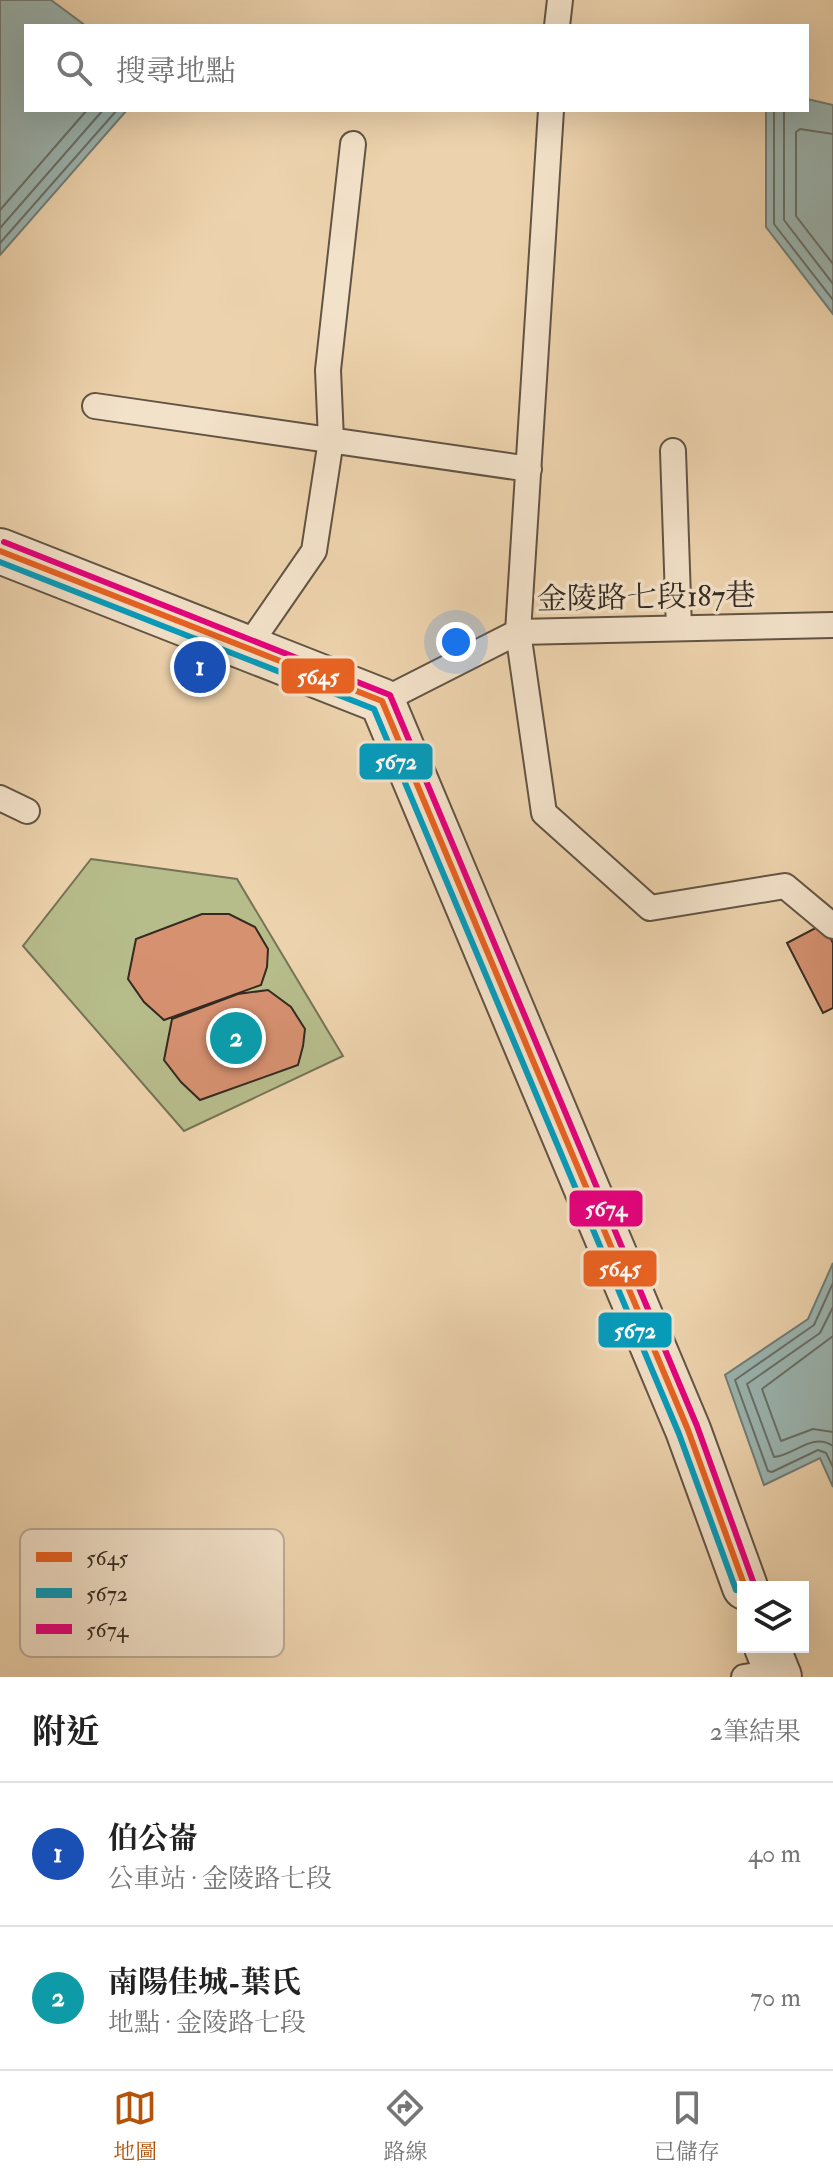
<!DOCTYPE html>
<html lang="zh-TW">
<head>
<meta charset="utf-8">
<style>
  body { margin:0; font-family:"IM FELL Double Pica","Noto Serif TC",serif; background:#f2f2f2; color:#222 }
  .controls { position:absolute; right:24px; bottom:24px; display:grid; overflow:hidden; border-radius:0px; box-shadow:0 8px 32px #0002 }
  .controls button { width:72px; height:72px; display:grid; place-items:center; padding:0; border:0; border-bottom:2px solid #e0e0e0; background:#fff; color:#222; font:40px sans-serif }
  .you { position:absolute; left:456px; top:642px; width:28px; height:28px; margin:-20px; border:6px solid #fff; border-radius:50%; background:#1a73e8; box-shadow:0 0 0 12px #1a73e833 }
  .badge { display:grid; place-items:center; width:52px; height:52px; border-radius:50%; background:#b45309; color:#fff; font-size:26px; font-weight:700 }
  .pin { position:absolute; translate:-50% -50%; border:4px solid #fff; box-shadow:0 2px 8px #0006 }
  .list { margin:0; padding:0; list-style:none }
  h2 { display:flex; justify-content:space-between; align-items:center; height:104px; margin:0; padding:0 32px; font-size:34px }
  h2 small { font-size:26px; font-weight:400; color:#767676 }
  .list li { display:grid; grid-template-columns:52px 1fr auto; gap:24px; align-items:center; box-sizing:border-box; height:144px; padding:0 32px; border-top:2px solid #e0e0e0 }
  .list b { display:block; font-size:30px; white-space:nowrap }
  .list p { margin:0; font-size:26px; white-space:nowrap; color:#767676 }
  .list em { font-size:26px; font-style:normal; color:#767676 }
  .icon { flex:none; width:44px; height:44px; fill:none; stroke:currentColor; stroke-width:2; stroke-linecap:round; stroke-linejoin:round }
  .map { position:relative; flex:none; width:833px; height:1677px; overflow:hidden }
  .search { position:absolute; background:#fff; box-shadow:0 8px 32px #0002; left:24px; right:24px; top:24px; height:88px; display:flex; align-items:center; gap:20px; box-sizing:border-box; padding:0 28px; border-radius:0px; color:#767676; font-size:30px }
  .sheet { height:392px; background:#fff }
  nav { display:flex; justify-content:space-around; align-items:center; box-sizing:border-box; height:112px; border-top:2px solid #e0e0e0; background:#fff; font-size:22px; color:#767676 }
  nav a { display:grid; justify-items:center; gap:4px }
  nav .on { color:#b45309 }
  .map>svg:first-child { display:block }
</style>
</head>
<body>
<div class="map">
<svg width="833" height="1677" viewBox="0 0 833 1677">
  <rect width="100%" height="100%" fill="#edd3ad"/>
  <filter id="stains"><feTurbulence type="fractalNoise" baseFrequency=".0025" numOctaves="4"/><feColorMatrix values="0 0 0 0 .2 0 0 0 0 .09 0 0 0 0 .02 0 0 0 .5 -.17"/></filter>
  <radialGradient id="worn" r=".72"><stop offset=".6" stop-color="#630" stop-opacity="0"/><stop offset="1" stop-color="#630" stop-opacity=".3"/></radialGradient>
  <path fill="#b7bc8b" stroke="#767356" stroke-width="2" d="M91,859L237,879L343,1056L184,1131L23,946Z"/>
  <path fill="#9bb6b2" stroke="#727e78" stroke-width="2" d="M0,0H51L86,26H26V110H127L0,255Z
    M807,99L833,105V314L766,227V110H807Z
    M833,1263V1487L820,1458L764,1485L725,1375L808,1319Z"/>
  <g fill="none" stroke-linecap="round" stroke-linejoin="round">
    <path stroke="#68706a" stroke-width="2" d="M774,110V224L833,300
      M784,110V220L833,284
      M833,134L800,129L796,132V216L833,264
      M0,210L87,110
      M0,228L103,110
      M0,243L117,110
      M833,1283L814,1325L735,1380L768,1471L772,1472L818,1450L826,1453L833,1467
      M833,1307L820,1333L747,1384L774,1457C795,1455 812,1432 833,1446
      M833,1336L762,1389L781,1441L813,1429L833,1432"/>
  </g>
  <path fill="#d69171" stroke="#342a21" stroke-width="2" d="M202,914H229L255,927L268,949L267,967L261,985L164,1020L144,1002L128,979L136,939Z
    M823,924L833,943V1008L823,1013L787,943Z
    M268,990L291,1007L305,1029L303,1046L298,1065L200,1100L181,1082L164,1060L172,1019L238,994Z"/>
  <g fill="none" stroke-linecap="round" stroke-linejoin="round">
    <defs>
      <path id="service" d="M557,26L560,0
        M551,110L518,632L544,813L650,908L785,886L833,926
        M95,406L529,469
        M673,451L679,628
        M247,648L314,551L331,440L328,370L353,144
        M382,701L518,632L833,625
        M0,798L27,811
        M744,1677L776,1672"/>
      <path id="tertiary" d="M0,551L382,701L688,1430L745,1587
        M767,1647L779,1677"/>
    </defs>
    <use href="#service" stroke="#625444" stroke-width="28"/>
    <use href="#tertiary" stroke="#625444" stroke-width="48"/>
    <use href="#service" stroke="#f3e2ca" stroke-width="24"/>
    <use href="#tertiary" stroke="#f3e2ca" stroke-width="44"/>
    <defs>
      <path id="bus-1" d="M0,551L382,701L688,1430L745,1587"/>
      <path id="bus-2" d="M0,562L374,709L679,1434L736,1590"/>
      <path id="bus-3" d="M4,542L390,695L697,1426L754,1584"/>
    </defs>
    <use href="#bus-1" stroke="#f3e2ca" stroke-width="12"/>
    <use href="#bus-2" stroke="#f3e2ca" stroke-width="12"/>
    <use href="#bus-3" stroke="#f3e2ca" stroke-width="12"/>
    <use href="#bus-1" stroke="#e86222" stroke-width="6"/>
    <use href="#bus-2" stroke="#059cbd" stroke-width="6"/>
    <use href="#bus-3" stroke="#e5007d" stroke-width="6"/>
  </g>
  <g text-anchor="middle" stroke-width="7" stroke-linejoin="round" paint-order="stroke">
    <g font-size="30" fill="#342a21" stroke="#f3e2ca">
      <text transform="translate(646 597) rotate(-1)" y="10">金陵路七段187巷</text>
    </g>
  </g>
  <rect x="20" y="1529" width="264" height="128" rx="12" fill="#f3e2ca" stroke="#baab97" stroke-width="2"/>
  <rect x="36" y="1552" width="36" height="10" fill="#e86222"/>
  <rect x="36" y="1588" width="36" height="10" fill="#059cbd"/>
  <rect x="36" y="1624" width="36" height="10" fill="#e5007d"/>
  <g font-size="22" fill="#342a21">
    <text x="86" y="1565">5645</text>
    <text x="86" y="1601">5672</text>
    <text x="86" y="1637">5674</text>
  </g>
  <g stroke="#f3e2ca" stroke-width="3">
    <rect x="280" y="657" width="76" height="38" rx="8" fill="#e86222"/>
    <rect x="358" y="742" width="76" height="39" rx="8" fill="#059cbd"/>
    <rect x="568" y="1189" width="76" height="39" rx="8" fill="#e5007d"/>
    <rect x="582" y="1249" width="76" height="39" rx="8" fill="#e86222"/>
    <rect x="597" y="1311" width="76" height="38" rx="8" fill="#059cbd"/>
  </g>
  <g font-size="22" text-anchor="middle" font-weight="bold" fill="#fff">
    <text x="318" y="684">5645</text>
    <text x="396" y="769">5672</text>
    <text x="606" y="1216">5674</text>
    <text x="620" y="1276">5645</text>
    <text x="635" y="1338">5672</text>
  </g>
  <rect width="100%" height="100%" filter="url(#stains)"/>
  <rect width="100%" height="100%" fill="url(#worn)"/>
</svg>
<div class="controls">
<button><svg class="icon" aria-label="layers" viewBox="0 0 24 24"><path d="M12 4l9 5-9 5-9-5zM3 14l9 5 9-5"/></svg></button>
</div>
<div class="you"></div>
<div class="pin badge" style="left:200px;top:667px;background:#1a4fb4">1</div>
<div class="pin badge" style="left:236px;top:1038px;background:#0f9aa8">2</div>
<div class="search"><svg class="icon" aria-label="search" viewBox="0 0 24 24"><circle cx="10" cy="10" r="6"/><path d="M15 15l6 6"/></svg>搜尋地點</div>
</div>
<section class="sheet">
<h2>附近<small>2筆結果</small></h2>
<ul class="list">
<li><span class="badge" style="background:#1a4fb4">1</span><div><b>伯公崙</b><p>公車站 · 金陵路七段</p></div><em>40 m</em></li>
<li><span class="badge" style="background:#0f9aa8">2</span><div><b>南陽佳城-葉氏</b><p>地點 · 金陵路七段</p></div><em>70 m</em></li>
</ul>
</section>
<nav>
<a class="on"><svg class="icon" aria-label="map" viewBox="0 0 24 24"><path d="M3 6l6-2 6 2 6-2v14l-6 2-6-2-6 2zM9 4v14M15 6v14"/></svg>地圖</a>
<a><svg class="icon" aria-label="directions" viewBox="0 0 24 24"><path d="M12 3l9 9-9 9-9-9zM9 14v-3h6M13 9l2 2-2 2"/></svg>路線</a>
<a><svg class="icon" aria-label="saved" viewBox="0 0 24 24"><path d="M7 4h10v16l-5-4-5 4z"/></svg>已儲存</a>
</nav>
</body>
</html>
